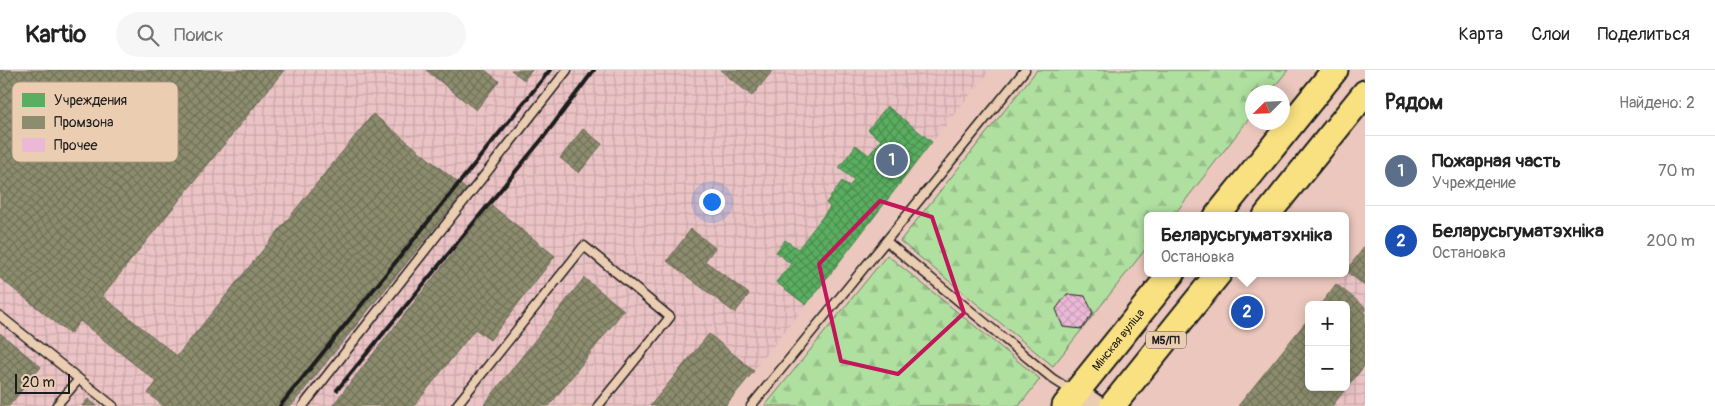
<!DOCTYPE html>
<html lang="ru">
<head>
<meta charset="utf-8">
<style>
  body { margin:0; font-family:Pangolin,sans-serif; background:#f6f6f6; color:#222 }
  .controls { position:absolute; right:15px; bottom:15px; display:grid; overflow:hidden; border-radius:8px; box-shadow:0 2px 12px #0003 }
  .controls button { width:45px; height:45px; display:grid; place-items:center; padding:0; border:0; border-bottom:1px solid #e0e0e0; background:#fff; color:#222; font:25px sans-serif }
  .compass { position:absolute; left:1245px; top:15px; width:45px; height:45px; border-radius:50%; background:#fff; box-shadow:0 2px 12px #0003; rotate:246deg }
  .scale { position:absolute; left:15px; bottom:12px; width:55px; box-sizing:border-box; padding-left:5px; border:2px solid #1c1c1c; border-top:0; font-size:14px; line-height:18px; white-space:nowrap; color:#1c1c1c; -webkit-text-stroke:4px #ebcdb2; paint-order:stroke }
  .you { position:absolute; left:711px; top:131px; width:18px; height:18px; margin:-12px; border:4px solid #fff; border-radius:50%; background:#1a73e8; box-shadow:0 0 0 8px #1a73e833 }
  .badge { display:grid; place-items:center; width:32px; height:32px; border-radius:50%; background:#d1495b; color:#fff; font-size:16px; font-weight:700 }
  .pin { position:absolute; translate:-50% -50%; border:2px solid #fff; box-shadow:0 1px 5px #0006 }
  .popup { position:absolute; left:1144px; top:142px; width:205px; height:65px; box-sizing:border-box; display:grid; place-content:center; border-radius:8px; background:#fff; filter:drop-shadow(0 1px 4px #0005); font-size:16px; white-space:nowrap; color:#767676 }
  .popup b { font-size:19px; color:#222 }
  .popup::after { content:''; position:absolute; left:50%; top:100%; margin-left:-10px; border:10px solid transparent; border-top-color:#fff }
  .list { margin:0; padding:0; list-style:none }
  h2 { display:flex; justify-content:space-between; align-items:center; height:65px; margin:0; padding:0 20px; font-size:21px }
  h2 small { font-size:16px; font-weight:400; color:#767676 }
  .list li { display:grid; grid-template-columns:32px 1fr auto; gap:15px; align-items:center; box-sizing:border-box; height:70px; padding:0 20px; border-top:1px solid #e0e0e0 }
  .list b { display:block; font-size:19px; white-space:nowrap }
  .list p { margin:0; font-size:16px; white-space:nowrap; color:#767676 }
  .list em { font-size:16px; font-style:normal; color:#767676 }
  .icon { flex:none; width:28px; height:28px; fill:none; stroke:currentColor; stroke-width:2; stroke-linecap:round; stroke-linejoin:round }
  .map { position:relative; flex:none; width:1365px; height:336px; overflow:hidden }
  header { display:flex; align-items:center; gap:30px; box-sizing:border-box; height:70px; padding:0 25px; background:#fff; border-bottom:1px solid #e0e0e0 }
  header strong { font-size:24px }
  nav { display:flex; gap:28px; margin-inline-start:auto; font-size:18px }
  .search { width:350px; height:45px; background:#f6f6f6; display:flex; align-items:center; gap:12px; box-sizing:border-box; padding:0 18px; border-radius:28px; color:#767676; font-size:19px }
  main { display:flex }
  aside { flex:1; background:#fff }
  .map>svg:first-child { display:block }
</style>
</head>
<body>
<header>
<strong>Kartio</strong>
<div class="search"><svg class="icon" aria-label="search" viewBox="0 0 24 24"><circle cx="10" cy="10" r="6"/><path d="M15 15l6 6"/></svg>Поиск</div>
<nav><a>Карта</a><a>Слои</a><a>Поделиться</a></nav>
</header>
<main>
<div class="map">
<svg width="1365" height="336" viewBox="0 0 1365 336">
  <defs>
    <pattern id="industrial-grid" width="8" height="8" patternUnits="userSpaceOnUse" patternTransform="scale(1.25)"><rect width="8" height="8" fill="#ebc3c5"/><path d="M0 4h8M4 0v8" fill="none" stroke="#c9a7a9"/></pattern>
    <pattern id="forest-firs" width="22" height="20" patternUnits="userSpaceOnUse" patternTransform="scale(1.25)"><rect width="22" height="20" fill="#afe0a0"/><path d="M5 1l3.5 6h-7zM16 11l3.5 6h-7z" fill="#96c089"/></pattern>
    <pattern id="public-cross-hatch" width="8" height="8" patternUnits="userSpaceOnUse" patternTransform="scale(1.25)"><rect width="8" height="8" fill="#5aae61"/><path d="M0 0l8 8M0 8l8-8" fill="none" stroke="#4a8d4f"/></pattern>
    <pattern id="industry-cross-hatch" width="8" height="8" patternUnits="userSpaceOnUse" patternTransform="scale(1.25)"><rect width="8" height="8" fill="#8c8c6e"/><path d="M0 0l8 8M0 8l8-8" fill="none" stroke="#72725a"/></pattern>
    <pattern id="building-cross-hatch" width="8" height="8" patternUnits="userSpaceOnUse" patternTransform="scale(1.25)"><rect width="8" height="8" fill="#ebb9d7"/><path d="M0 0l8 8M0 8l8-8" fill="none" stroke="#c99eb8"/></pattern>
  </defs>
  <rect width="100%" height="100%" fill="#ebc7bd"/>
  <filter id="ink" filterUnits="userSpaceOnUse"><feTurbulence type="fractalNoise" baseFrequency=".02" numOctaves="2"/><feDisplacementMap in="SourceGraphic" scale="10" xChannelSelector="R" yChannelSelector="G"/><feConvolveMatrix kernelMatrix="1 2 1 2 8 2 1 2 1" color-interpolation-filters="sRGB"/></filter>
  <g filter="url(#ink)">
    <path fill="url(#industrial-grid)" d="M0,0H990L932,72L806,235L725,336H0Z
      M1365,176V336H1238L1309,248V317H1346V235H1320L1343,203H1346V200Z"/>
    <path fill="url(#forest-firs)" stroke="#667e5e" d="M1037,0H1288L1270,22H1252V45L1173,146H1148V176L1053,296L900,171Z
      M887,185L1040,309L1019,336H765Z"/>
    <path fill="url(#public-cross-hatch)" stroke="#47824c" d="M887,36L932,72L806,235L776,212L791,194L776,182L785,170L798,179L830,137L826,133L842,111L849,117L854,110L839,98L856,75L869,85L881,70L868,60Z"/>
    <path fill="url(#industry-cross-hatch)" stroke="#6a6a55" d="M0,0H284L102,226L177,286L373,44L466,119L291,336H163L148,323L157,312L80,251L70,264L0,208Z
      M426,0H485L499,11L476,40Z
      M511,0H532L524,10Z
      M720,0H773L752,26Z
      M583,59L602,74L579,103L560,88Z
      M491,135L555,186L490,270L475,259L414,336H332Z
      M691,159L715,178L705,191L749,224L735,243L667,191Z
      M1365,176V216L1346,201Z
      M584,208L624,240L549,336H483Z
      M1336,214L1365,237V295L1332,336H1238L1309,248V317H1346V235H1320Z
      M0,263L41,297L9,336H0Z
      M709,264L754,301L725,336H650Z
      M88,329L97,336H82Z"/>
    <path fill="url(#building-cross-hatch)" stroke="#1c1c1c" d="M1067,224L1085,226L1093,243L1082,259L1063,257L1056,239Z"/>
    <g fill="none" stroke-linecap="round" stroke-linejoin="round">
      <defs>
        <path id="service" d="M886,171L1025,0
          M0,246L79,309L56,336
          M79,309L113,336
          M303,336L567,0
          M456,336L584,176L670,247L598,336
          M751,336L886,171L1053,309L1072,321"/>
        <path id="secondary" d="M1076,323L1095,336"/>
        <g id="primary">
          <path d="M1217,146L1335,0"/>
          <path d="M1266,146L1365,23"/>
          <path id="s1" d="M1065,336L1172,203"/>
          <path d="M1112,336L1219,203"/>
        </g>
      </defs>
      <use href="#service" stroke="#1c1c1c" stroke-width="11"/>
      <use href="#secondary" stroke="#1c1c1c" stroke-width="26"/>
      <use href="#primary" stroke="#1c1c1c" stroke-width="29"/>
      <use href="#service" stroke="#ebcdb2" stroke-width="8"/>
      <use href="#secondary" stroke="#ebcdb2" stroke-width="22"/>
      <use href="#primary" stroke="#f9e181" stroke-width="25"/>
      <path stroke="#1c1c1c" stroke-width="4" d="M337,320L543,68L594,0
        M280,336L550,0"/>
    </g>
  </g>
  <path fill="none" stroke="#c2185b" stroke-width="4" stroke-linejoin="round" d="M880,131L932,147L964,243L898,304L841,291L819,194Z"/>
  <g text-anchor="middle" stroke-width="5" stroke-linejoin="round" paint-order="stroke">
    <rect fill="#ebcdb2" stroke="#5a5149" stroke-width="1" x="1146" y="261.5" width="40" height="17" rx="4"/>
    <g font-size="11" font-weight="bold" fill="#1c1c1c">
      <text x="1166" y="274">М5/П1</text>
    </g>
    <g font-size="12" fill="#1c1c1c" stroke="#ebcdb2">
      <text dy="4" stroke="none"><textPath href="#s1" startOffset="85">Мінская вуліца</textPath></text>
    </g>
  </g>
  <rect x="12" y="12" width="166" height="80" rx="8" fill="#ebcdb2" stroke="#ad9885" stroke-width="1"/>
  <rect x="22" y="23" width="23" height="14" fill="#5aae61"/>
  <rect x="22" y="46" width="23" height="13" fill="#8c8c6e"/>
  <rect x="22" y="68" width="23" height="14" fill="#ebb9d7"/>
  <g font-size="14" fill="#1c1c1c">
    <text x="54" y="35">Учреждения</text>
    <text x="54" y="57">Промзона</text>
    <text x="54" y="80">Прочее</text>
  </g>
</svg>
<div class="controls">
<button>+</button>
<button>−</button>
</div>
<svg class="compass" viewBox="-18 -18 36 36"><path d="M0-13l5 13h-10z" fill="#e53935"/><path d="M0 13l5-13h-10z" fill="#767676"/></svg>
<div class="scale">20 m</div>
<div class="you"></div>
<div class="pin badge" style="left:892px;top:90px;background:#5c6f8a">1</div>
<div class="pin badge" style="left:1247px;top:242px;background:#1a4fb4">2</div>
<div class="popup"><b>Беларусьгуматэхніка</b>Остановка</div>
</div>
<aside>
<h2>Рядом<small>Найдено: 2</small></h2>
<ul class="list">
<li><span class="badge" style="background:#5c6f8a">1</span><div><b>Пожарная часть</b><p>Учреждение</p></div><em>70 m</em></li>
<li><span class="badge" style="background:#1a4fb4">2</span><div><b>Беларусьгуматэхніка</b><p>Остановка</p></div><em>200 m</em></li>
</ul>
</aside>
</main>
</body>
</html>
